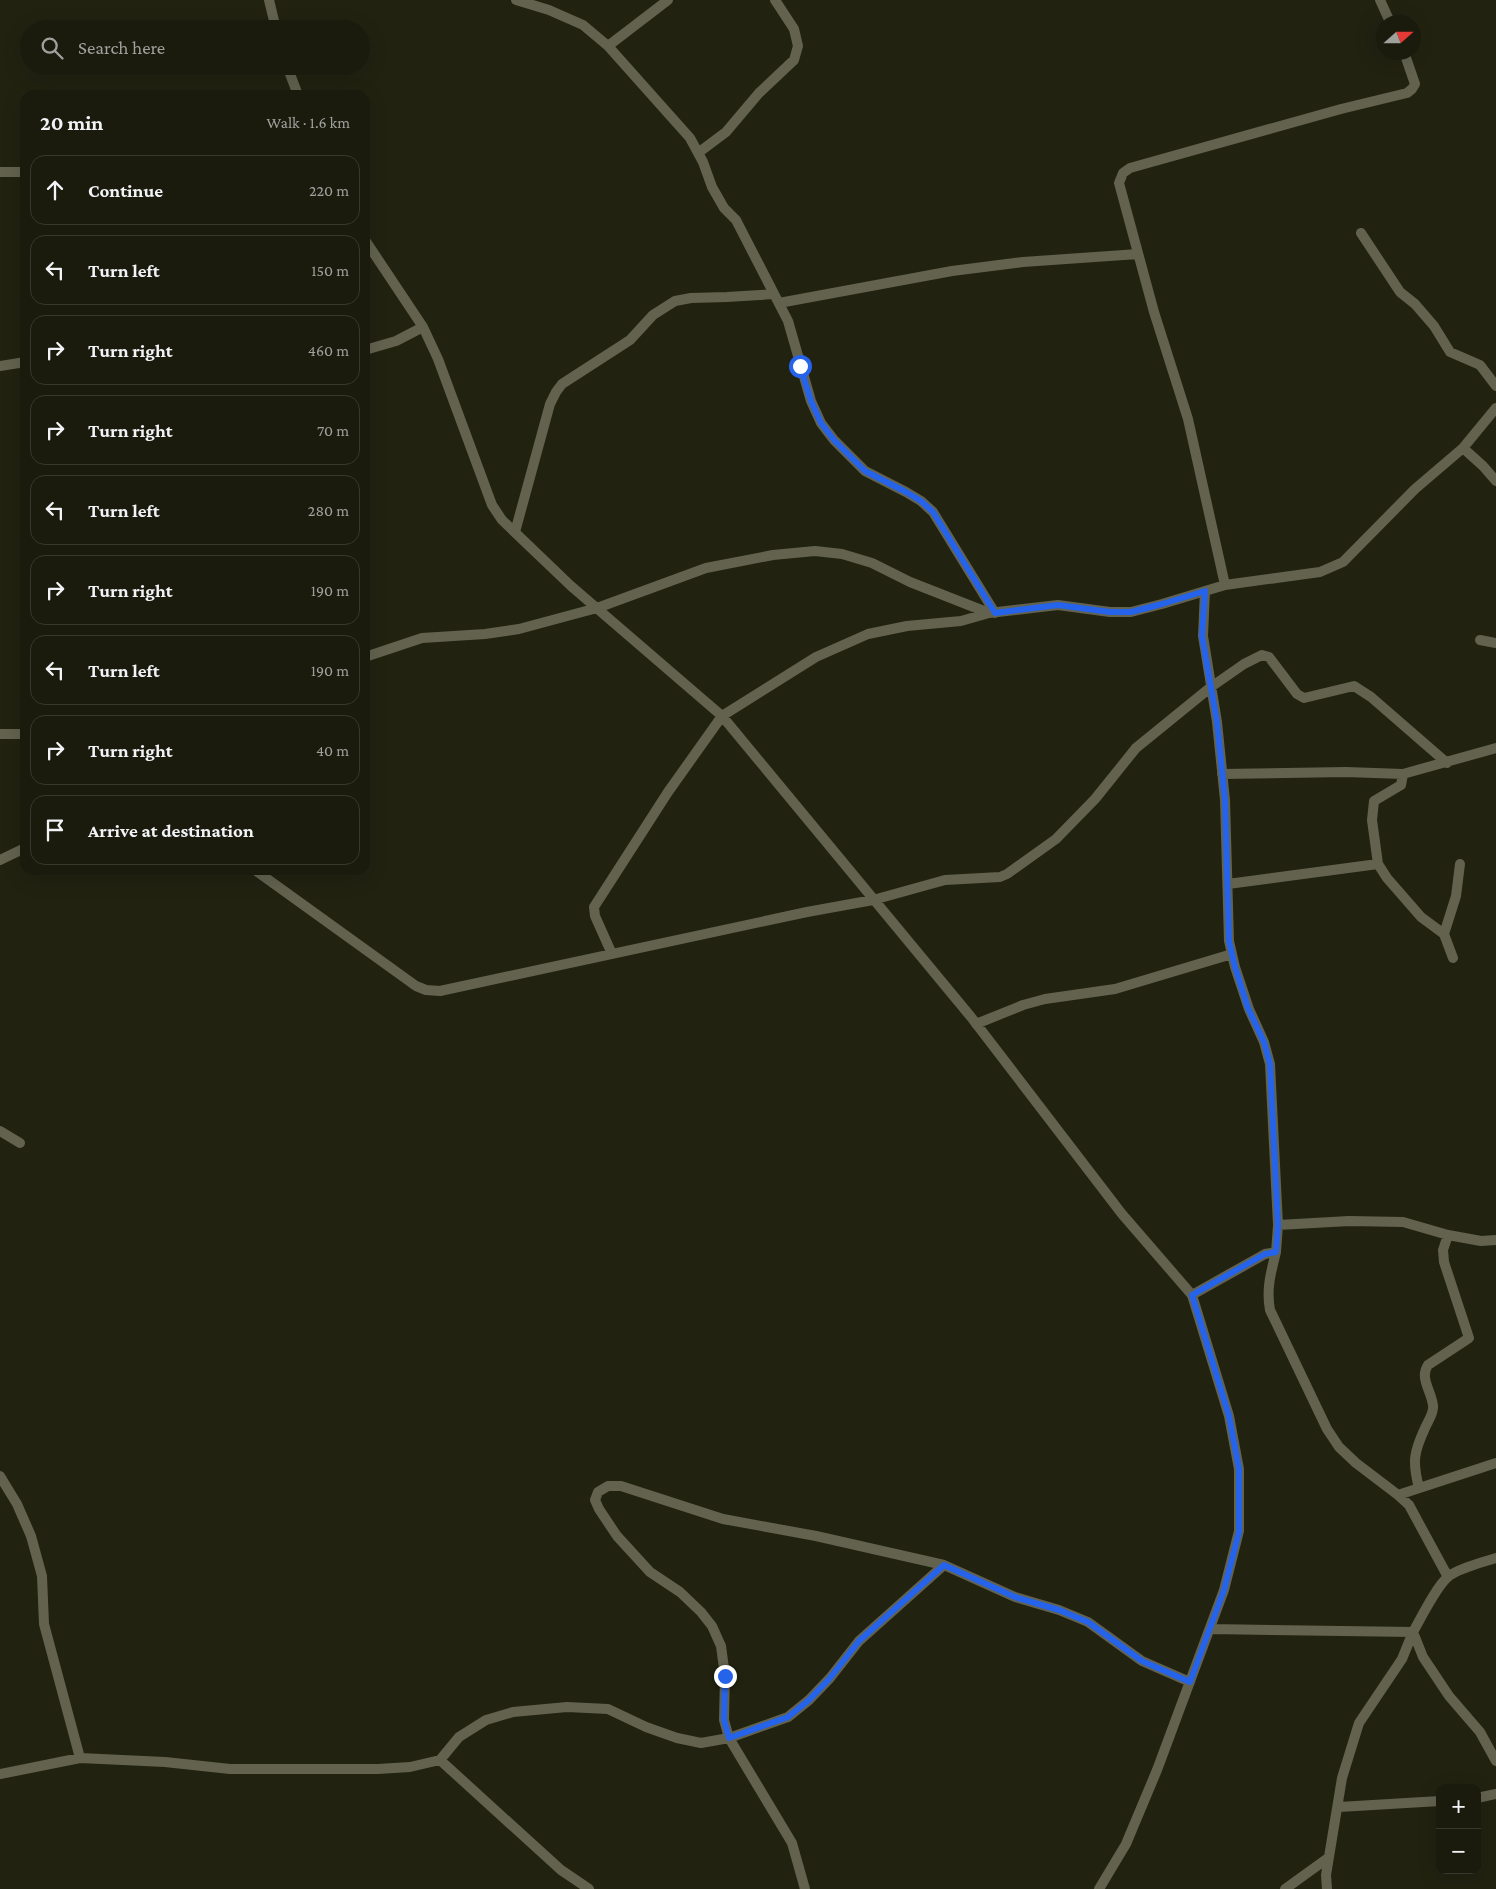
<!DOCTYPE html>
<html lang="en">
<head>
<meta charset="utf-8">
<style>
  body { margin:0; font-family:"Crimson Pro",serif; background:#27271b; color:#f1f3f6 }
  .controls { position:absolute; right:15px; bottom:15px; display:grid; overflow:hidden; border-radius:10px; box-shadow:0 5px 20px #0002 }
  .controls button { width:45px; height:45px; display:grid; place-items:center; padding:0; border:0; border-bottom:1px solid #38382e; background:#1a1a0d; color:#f1f3f6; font:25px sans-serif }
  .compass { position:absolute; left:1376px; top:15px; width:45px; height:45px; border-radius:50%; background:#1a1a0d; box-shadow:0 5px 20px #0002; rotate:69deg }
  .stop { position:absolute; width:15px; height:15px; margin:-11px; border:4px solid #2563eb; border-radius:50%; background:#fff }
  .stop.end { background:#2563eb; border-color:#fff; box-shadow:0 1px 5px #0008 }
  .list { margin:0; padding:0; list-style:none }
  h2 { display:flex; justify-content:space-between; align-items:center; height:65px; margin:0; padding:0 20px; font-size:21px }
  h2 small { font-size:16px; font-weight:400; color:#9fa19d }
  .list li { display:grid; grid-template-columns:32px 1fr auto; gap:15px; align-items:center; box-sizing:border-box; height:70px; margin:0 10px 10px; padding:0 10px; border:1px solid #38382e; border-radius:15px }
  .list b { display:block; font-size:19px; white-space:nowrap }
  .list em { font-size:16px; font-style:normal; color:#9fa19d }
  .icon { flex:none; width:28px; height:28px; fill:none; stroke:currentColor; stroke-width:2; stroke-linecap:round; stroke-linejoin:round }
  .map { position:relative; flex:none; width:1496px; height:1889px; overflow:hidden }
  .search { position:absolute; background:#1a1a0d; box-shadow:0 5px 20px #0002; left:20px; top:20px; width:350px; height:55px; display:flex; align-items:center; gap:12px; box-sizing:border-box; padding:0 18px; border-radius:28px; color:#9fa19d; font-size:19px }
  .panel { position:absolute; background:#1a1a0d; box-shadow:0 5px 20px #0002; left:20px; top:90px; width:350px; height:785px; border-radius:15px }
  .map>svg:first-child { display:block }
</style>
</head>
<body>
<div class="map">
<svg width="1496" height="1889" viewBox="0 0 1496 1889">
  <rect width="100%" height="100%" fill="#221"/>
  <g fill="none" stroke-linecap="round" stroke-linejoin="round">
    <path stroke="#62624f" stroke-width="10" d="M269,0L276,29
      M516,0L549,10L583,25L608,46L690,138L703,162L712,187L724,208L736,220L788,321L811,401L821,423L834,440L865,471L906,492L921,501L933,512L995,613
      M1380,0L1390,22
      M608,46L668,0
      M287,66L298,95
      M698,153L726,132L759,93L794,60L798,46L794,29L775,0
      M0,172H25
      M1361,233L1400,292L1415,304L1434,326L1450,352L1480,365L1496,386
      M365,240L423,327L438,359L492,505L502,520L571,586L722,716L971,1017L1122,1214L1192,1295L1229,1416L1239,1469V1531L1224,1590L1157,1770L1126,1844L1099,1889
      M779,303L952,271L1023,262L1138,254
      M365,350L396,341L423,327
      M0,366L25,362
      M1463,448L1483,466L1496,481
      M515,532L550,404L556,392L562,384L630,340L653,315L675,301L691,298L727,297L774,294
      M1225,585L1188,419L1154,312L1119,183L1123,173L1130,168L1341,109L1407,93L1412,89L1415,84L1404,52
      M1480,640L1496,643
      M365,657L422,638L485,634L519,629L597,608L706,568L773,555L815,551L842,554L872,563L910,582L989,613
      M0,734H25
      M1222,774L1346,772L1403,774L1496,748
      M1403,774L1401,785L1374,801L1372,820L1378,864L1387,878L1421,917L1444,934L1453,958
      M0,860L25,848
      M255,870L416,986L426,990L440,991L807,912L873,900L945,880L1000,877L1007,874L1056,839L1095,799L1136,748L1211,687L1244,664L1262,655L1269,657L1297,694L1304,698L1354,686L1371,697L1447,763
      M1228,884L1378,864
      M1444,934L1456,896L1460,864
      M612,954L595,916L594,907L668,792L722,716L816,657L868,634L907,626L961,621L989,613L1058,605L1110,612H1131L1162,604L1225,585L1320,572L1343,562L1415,489L1463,448L1496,408
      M976,1024L1023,1005L1045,999L1115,989L1232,954
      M0,1131L20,1143
      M1278,1225L1349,1221L1403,1222L1448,1235L1481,1241L1496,1240
      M1276,1252C1271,1272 1266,1289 1270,1310L1327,1429L1339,1447L1356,1463L1398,1495L1409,1505L1448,1577
      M1192,1295L1265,1254L1276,1252L1278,1225L1270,1064L1264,1042L1249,1009L1235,967L1229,941L1225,800L1217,722L1203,636L1205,591
      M0,1476L17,1504L31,1536L42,1576L44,1624L80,1758
      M1419,1488C1412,1461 1414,1452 1425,1428C1428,1421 1434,1413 1433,1406C1432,1392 1419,1378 1428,1365L1469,1338L1444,1262L1443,1250L1448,1235
      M1398,1495L1496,1463
      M1496,1558C1481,1563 1462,1567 1449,1576C1437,1585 1421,1618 1413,1632L1423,1657L1449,1696L1480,1732L1496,1761
      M1210,1629L1413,1632L1402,1659L1359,1723L1342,1778L1326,1875L1327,1889
      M440,1760L561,1870L589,1889
      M0,1774L80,1758L165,1762L230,1769H378L410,1767L440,1760L459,1737L486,1720L513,1712L567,1707L608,1709L646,1727L677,1738L701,1743L729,1738L788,1717L809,1700L830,1678L859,1641L944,1565
      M1477,1798L1496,1794
      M1339,1807L1440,1801
      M805,1889L792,1843L729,1738L724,1720L725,1676L721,1646L712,1626L701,1612L680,1592L650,1572L617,1536L599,1509L595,1500L598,1492L608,1486H621L723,1519L816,1536L944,1565L1015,1597L1059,1610L1088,1622L1142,1661L1190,1682
      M1285,1889L1328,1858"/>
  </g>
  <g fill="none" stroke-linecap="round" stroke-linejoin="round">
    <path stroke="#2563eb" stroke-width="6" d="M725,1676L724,1720L729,1738L788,1717L809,1700L830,1678L859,1641L944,1565L1015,1597L1059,1610L1088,1622L1142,1661L1190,1682L1224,1590L1239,1532V1469L1229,1416L1192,1295L1265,1254L1276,1252L1278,1225L1270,1064L1264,1042L1248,1008L1235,967L1229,941L1225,800L1217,722L1202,636L1205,591L1162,604L1131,612H1110L1058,605L995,613L933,512L921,501L906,492L865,471L834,440L821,423L811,401L800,366"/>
  </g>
</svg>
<div class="controls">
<button>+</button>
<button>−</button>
</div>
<svg class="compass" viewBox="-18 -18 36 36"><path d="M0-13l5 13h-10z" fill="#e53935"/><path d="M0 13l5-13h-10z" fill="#9fa19d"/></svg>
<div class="stop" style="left:800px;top:366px"></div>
<div class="stop end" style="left:725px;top:1676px"></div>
<div class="search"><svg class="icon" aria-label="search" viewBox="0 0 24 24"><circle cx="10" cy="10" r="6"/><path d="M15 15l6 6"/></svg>Search here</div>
<section class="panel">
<h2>20 min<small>Walk · 1.6 km</small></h2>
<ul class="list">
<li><svg class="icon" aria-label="ahead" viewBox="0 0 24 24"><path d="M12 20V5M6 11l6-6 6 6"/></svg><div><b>Continue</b></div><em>220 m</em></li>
<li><svg class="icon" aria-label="left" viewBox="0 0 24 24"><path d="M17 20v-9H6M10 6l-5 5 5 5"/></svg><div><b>Turn left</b></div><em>150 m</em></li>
<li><svg class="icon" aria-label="right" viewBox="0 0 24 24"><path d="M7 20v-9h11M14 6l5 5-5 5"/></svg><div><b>Turn right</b></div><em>460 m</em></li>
<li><svg class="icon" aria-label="right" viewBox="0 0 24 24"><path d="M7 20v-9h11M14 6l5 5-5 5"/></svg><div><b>Turn right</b></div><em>70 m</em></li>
<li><svg class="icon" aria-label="left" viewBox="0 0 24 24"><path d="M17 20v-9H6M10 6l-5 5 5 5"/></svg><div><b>Turn left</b></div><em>280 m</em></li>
<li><svg class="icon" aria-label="right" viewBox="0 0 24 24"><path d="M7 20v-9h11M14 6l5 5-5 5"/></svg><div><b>Turn right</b></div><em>190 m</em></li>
<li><svg class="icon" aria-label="left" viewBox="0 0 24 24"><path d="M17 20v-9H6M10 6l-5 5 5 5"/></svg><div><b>Turn left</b></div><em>190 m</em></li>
<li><svg class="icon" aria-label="right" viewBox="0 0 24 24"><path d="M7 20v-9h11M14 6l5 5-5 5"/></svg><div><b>Turn right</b></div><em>40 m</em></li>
<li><svg class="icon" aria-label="arrive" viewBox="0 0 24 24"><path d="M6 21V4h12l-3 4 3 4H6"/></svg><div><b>Arrive at destination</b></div></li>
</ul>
</section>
</div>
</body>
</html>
